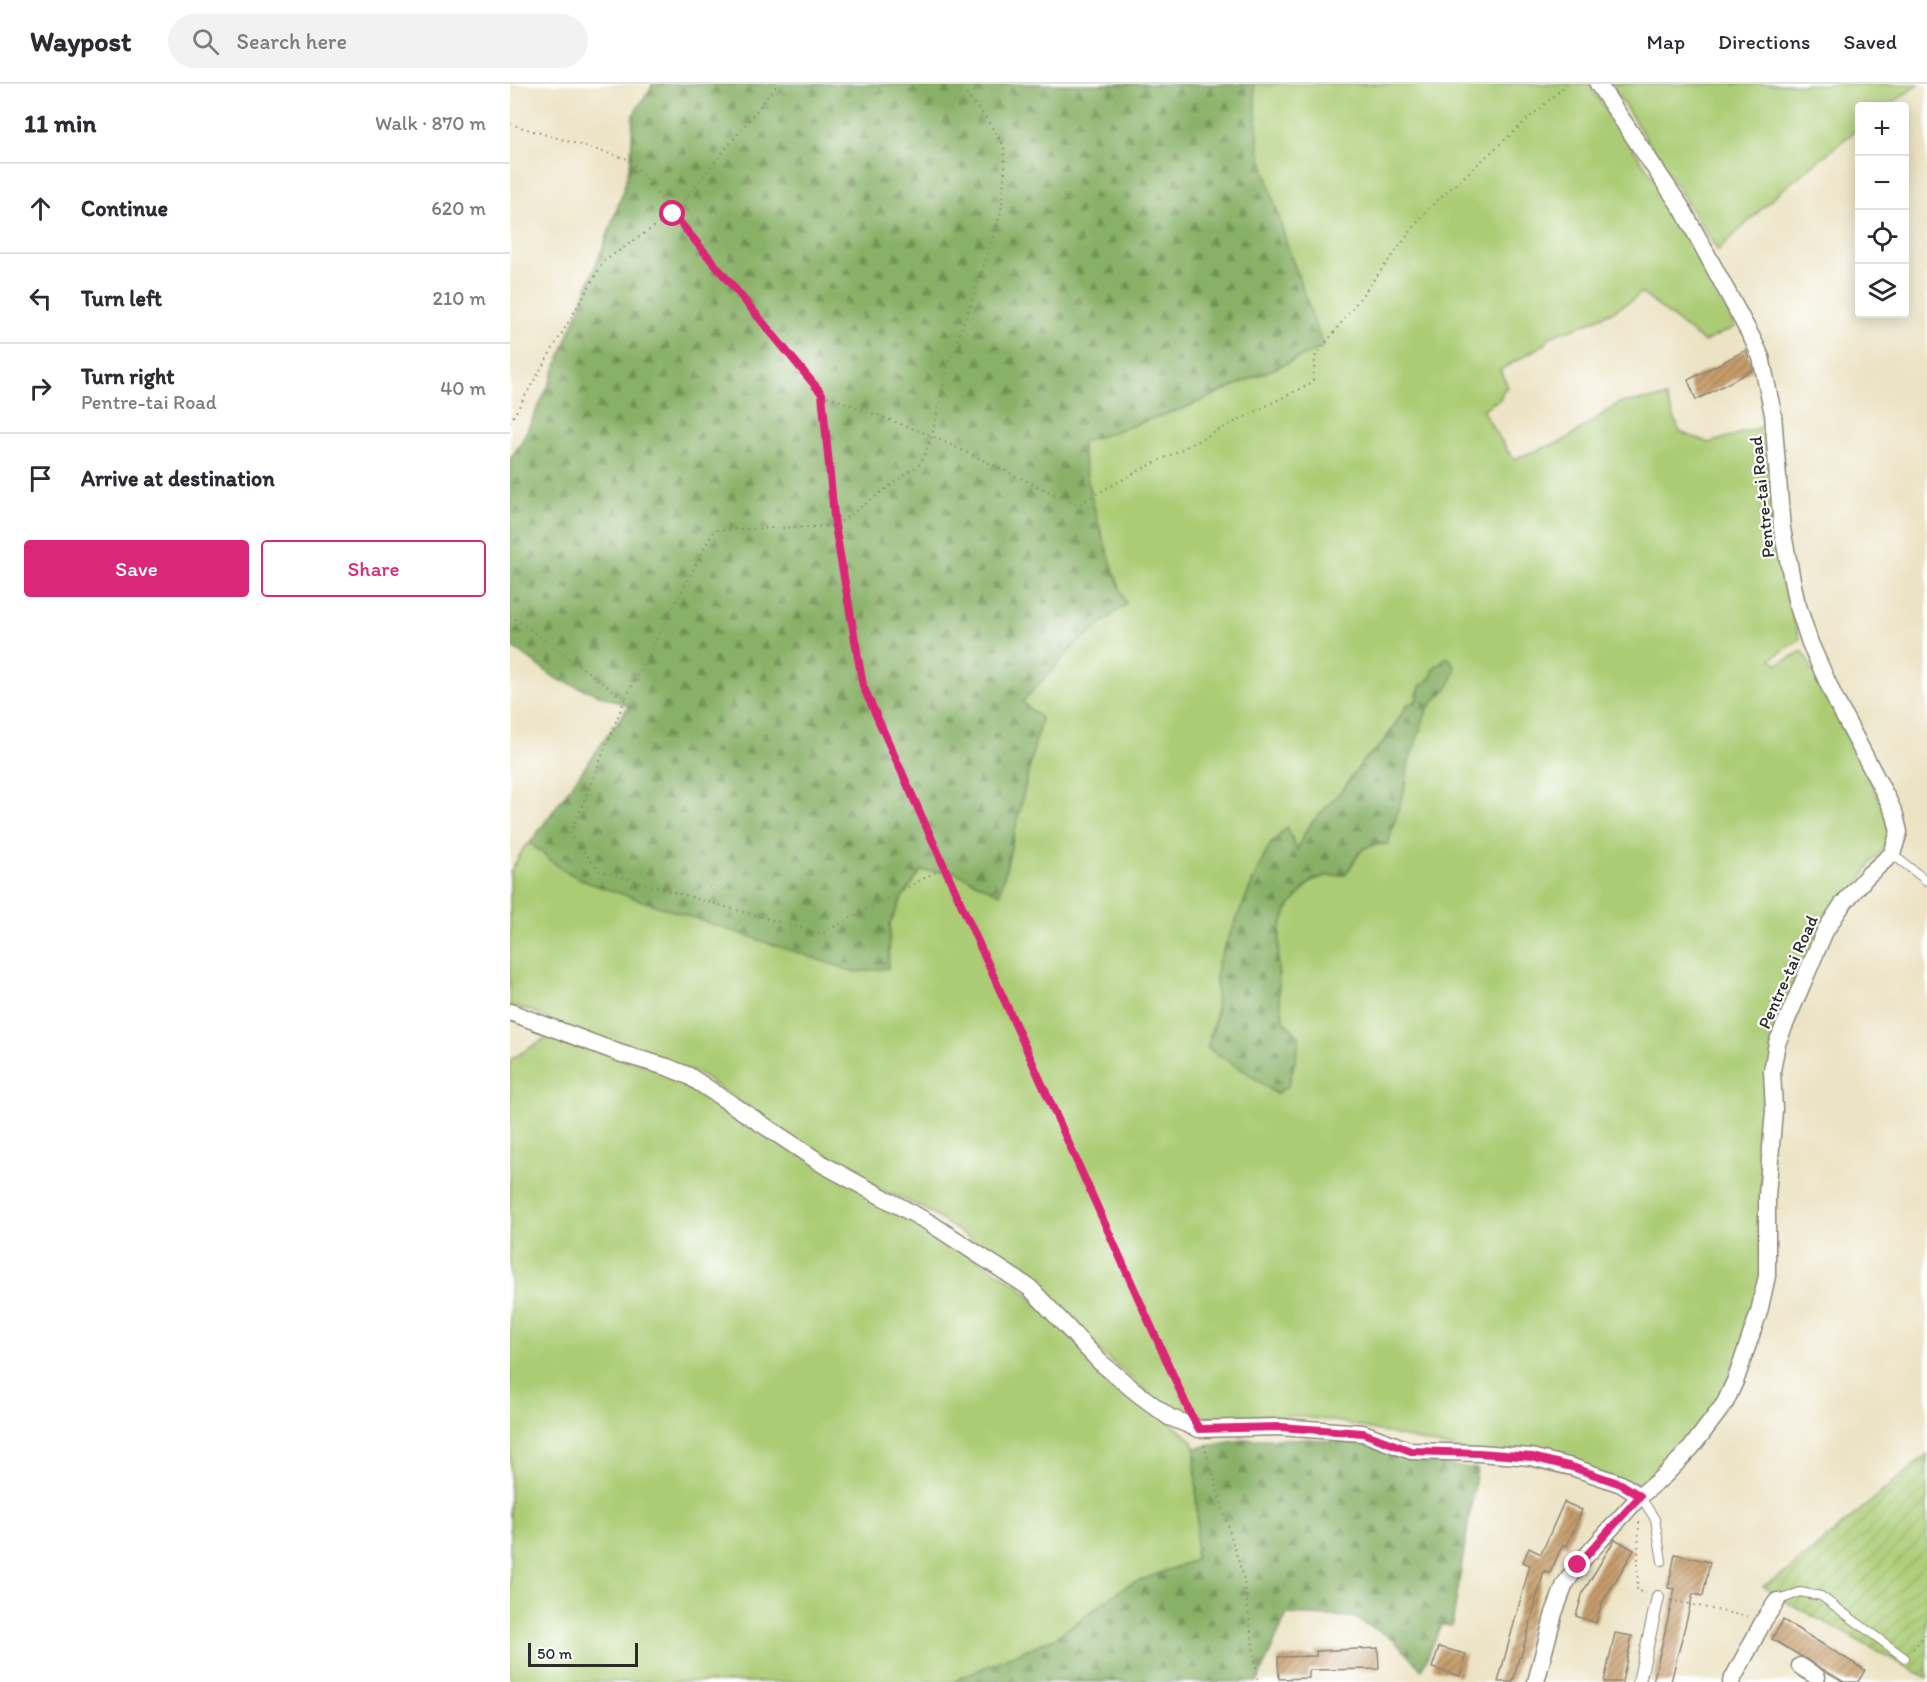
<!DOCTYPE html>
<html lang="en">
<head>
<meta charset="utf-8">
<style>
  body { margin:0; font-family:Itim,sans-serif; background:#f2f2f3; color:#2b2b33 }
  .controls { position:absolute; right:18px; top:18px; display:grid; overflow:hidden; border-radius:6px; box-shadow:0 3px 15px #0003 }
  .controls button { width:54px; height:54px; display:grid; place-items:center; padding:0; border:0; border-bottom:2px solid #e1e1e2; background:#fff; color:#2b2b33; font:30px sans-serif }
  .scale { position:absolute; left:18px; bottom:15px; width:110px; box-sizing:border-box; padding-left:6px; border:3px solid #2b2b2b; border-top:0; font-size:16px; line-height:21px; white-space:nowrap; color:#2b2b2b; -webkit-text-stroke:4px #fff; paint-order:stroke }
  .stop { position:absolute; width:18px; height:18px; margin:-14px; border:4px solid #db2777; border-radius:50%; background:#fff }
  .stop.end { background:#db2777; border-color:#fff; box-shadow:0 2px 6px #0008 }
  .list { margin:0; padding:0; list-style:none }
  h2 { display:flex; justify-content:space-between; align-items:center; height:78px; margin:0; padding:0 24px; font-size:26px }
  h2 small { font-size:20px; font-weight:400; color:#7c7c81 }
  .list li { display:grid; grid-template-columns:39px 1fr auto; gap:18px; align-items:center; box-sizing:border-box; height:90px; padding:0 24px; border-top:2px solid #e1e1e2 }
  .list b { display:block; font-size:22px; white-space:nowrap }
  .list p { margin:0; font-size:20px; white-space:nowrap; color:#7c7c81 }
  .list em { font-size:20px; font-style:normal; color:#7c7c81 }
  .actions { display:flex; gap:12px; padding:18px 24px }
  .actions a { flex:1; padding:14px 0; border:2px solid #db2777; border-radius:6px; text-align:center; font-size:21px; color:#db2777 }
  .actions .main { background:#db2777; color:#fff }
  .icon { flex:none; width:33px; height:33px; fill:none; stroke:currentColor; stroke-width:2; stroke-linecap:round; stroke-linejoin:round }
  .map { position:relative; flex:none; width:1417px; height:1598px; overflow:hidden }
  header { display:flex; align-items:center; gap:36px; box-sizing:border-box; height:84px; padding:0 30px; background:#fff; border-bottom:2px solid #e1e1e2 }
  header strong { font-size:28px }
  nav { display:flex; gap:33px; margin-inline-start:auto; font-size:21px }
  .search { width:420px; height:54px; background:#f2f2f3; display:flex; align-items:center; gap:15px; box-sizing:border-box; padding:0 21px; border-radius:33px; color:#7c7c81; font-size:22px }
  main { display:flex }
  aside { flex:1; background:#fff }
  .map>svg:first-child { display:block }
</style>
</head>
<body>
<header>
<strong>Waypost</strong>
<div class="search"><svg class="icon" aria-label="search" viewBox="0 0 24 24"><circle cx="10" cy="10" r="6"/><path d="M15 15l6 6"/></svg>Search here</div>
<nav><a>Map</a><a>Directions</a><a>Saved</a></nav>
</header>
<main>
<aside>
<h2>11 min<small>Walk · 870 m</small></h2>
<ul class="list">
<li><svg class="icon" aria-label="ahead" viewBox="0 0 24 24"><path d="M12 20V5M6 11l6-6 6 6"/></svg><div><b>Continue</b></div><em>620 m</em></li>
<li><svg class="icon" aria-label="left" viewBox="0 0 24 24"><path d="M17 20v-9H6M10 6l-5 5 5 5"/></svg><div><b>Turn left</b></div><em>210 m</em></li>
<li><svg class="icon" aria-label="right" viewBox="0 0 24 24"><path d="M7 20v-9h11M14 6l5 5-5 5"/></svg><div><b>Turn right</b><p>Pentre-tai Road</p></div><em>40 m</em></li>
<li><svg class="icon" aria-label="arrive" viewBox="0 0 24 24"><path d="M6 21V4h12l-3 4 3 4H6"/></svg><div><b>Arrive at destination</b></div></li>
</ul>
<div class="actions"><a class="main">Save</a><a>Share</a></div>
</aside>
<div class="map">
<svg width="1417" height="1598" viewBox="0 0 1417 1598">
  <defs>
    <pattern id="forest-firs" width="22" height="20" patternUnits="userSpaceOnUse" patternTransform="scale(1.5)"><rect width="22" height="20" fill="#88b066"/><path d="M5 1l3.5 6h-7zM16 11l3.5 6h-7z" fill="#6f8f54"/></pattern>
    <pattern id="garden-furrows" width="10" height="10" patternUnits="userSpaceOnUse" patternTransform="scale(1.5)"><rect width="10" height="10" fill="#abcc74"/><path d="M-1 1l2-2M0 10L10 0M9 11l2-2" fill="none" stroke="#93af65"/></pattern>
    <pattern id="building-hatch" width="6" height="6" patternUnits="userSpaceOnUse" patternTransform="scale(1.5)"><rect width="6" height="6" fill="#c69d6c"/><path d="M-1 1l2-2M0 6l6-6M5 7l2-2" fill="none" stroke="#a18059"/></pattern>
  </defs>
  <rect width="100%" height="100%" fill="#fff"/>
  <filter id="ink" filterUnits="userSpaceOnUse"><feTurbulence type="fractalNoise" baseFrequency=".0167" numOctaves="2"/><feDisplacementMap in="SourceGraphic" scale="12" xChannelSelector="R" yChannelSelector="G"/><feConvolveMatrix kernelMatrix="1 2 1 2 8 2 1 2 1" color-interpolation-filters="sRGB"/></filter>
  <filter id="wash" filterUnits="userSpaceOnUse"><feTurbulence type="fractalNoise" baseFrequency=".008" numOctaves="4" result="noise"/><feDisplacementMap in="SourceGraphic" scale="24" xChannelSelector="R" yChannelSelector="G"/><feGaussianBlur stdDeviation="1.35" result="paint"/><feColorMatrix in="noise" values="0 0 0 0 0 0 0 0 0 0 0 0 0 0 0 0 0 1.4 0 .05"/><feComposite in="paint" operator="in"/></filter>
  <g filter="url(#wash)">
    <rect width="100%" height="100%" fill="#ece3c4"/>
    <path fill="#abcc74" stroke="#6b7c50" stroke-width="1.5" fill-rule="evenodd" d="M744,0H1078L1174,138L1225,243L1194,258L1131,209C1117,222 1082,238 1062,245C1053,248 1045,250 1036,256L1037,259L990,286L998,303L994,305L990,315L972,326L1003,375L1053,357L1109,319L1156,313L1170,348L1199,359L1257,341L1261,406L1270,492L1290,555L1261,575L1268,580L1293,567L1353,681L1378,736L1380,758L1362,778L1284,902L1251,1084L1252,1192L1231,1265L1207,1318L1179,1357L1154,1384L1136,1397L1129,1398L1116,1397L932,1362L836,1339L788,1332L731,1331L696,1334L689,1328L675,1330L659,1326L594,1271L533,1207L473,1163L413,1124L367,1104L297,1064L190,991L57,944L20,926L0,923V788L15,762L20,759L53,786L255,858L378,884L380,840L393,812L411,786L445,788L490,810L531,634L512,618L566,560L615,520L590,452L579,406L571,358L677,323L813,263L777,161L748,66ZM921,594L938,602L917,625L898,681L895,703L878,759C846,761 852,768 835,791L816,792L803,796L792,807L777,826L770,846L768,875L769,912L774,937L767,1010L739,990L700,951C704,939 707,927 707,914C707,901 705,889 709,876L746,790L760,761L787,767L794,750L803,737L834,704L853,677L874,658L898,620L906,618L908,607Z
      M1101,0H1409L1378,22H1350L1349,44L1268,109L1208,167Z
      M42,950L170,993L507,1200L599,1291L682,1356L685,1364L687,1439L685,1476L618,1501L546,1553L450,1594L445,1598H0V976Z"/>
    <path fill="url(#forest-firs)" stroke="#5a6e48" stroke-width="1.5" d="M142,0H744L749,66L777,161L813,263L677,323L571,359C579,416 596,466 616,520L566,560L512,618L531,634L490,810L445,788L411,787L393,812L380,840L378,884L345,888L79,799L53,786L20,759L119,622L47,595L0,561V375L11,359L41,296L95,158L113,108L121,76L123,31L142,3Z
      M935,574H939L943,579L945,587L939,602L917,625L898,681L895,703L878,760C846,761 852,768 835,791L816,792L803,796L792,807L777,826L770,846L768,875L769,912L774,937L790,953L785,978L778,1002L766,1010L739,990L697,964C700,953 705,942 706,931C708,912 703,893 709,876L746,790L760,761L777,743L787,766L794,750L803,737L834,704L853,677L874,658L898,620L906,618L910,602L921,594L923,585Z
      M739,1355H799L852,1360L912,1378L967,1385L942,1542L931,1541L912,1586L882,1554L843,1533L777,1530L747,1598H445L450,1594L546,1553L618,1501L685,1476L687,1439L685,1364Z"/>
    <path fill="url(#garden-furrows)" stroke="#6b7c50" stroke-width="1.5" d="M1417,1370V1594L1277,1518L1253,1502L1277,1488Z"/>
    <g id="blocks">
      <path fill="url(#building-hatch)" d="M1236,266L1243,286L1186,316L1178,296Z
        M1054,1418L1072,1426L1057,1462L1053,1460L1040,1489L1034,1487L1011,1573H1009L1003,1598H988L1020,1481L1013,1478L1019,1464L1031,1470Z
        M1105,1455L1124,1466L1091,1521L1086,1539L1066,1532L1073,1508Z
        M1165,1470L1200,1478L1193,1512L1183,1510L1161,1598H1143L1165,1505L1158,1504Z
        M1273,1536L1355,1586L1348,1598H1334L1262,1555Z
        M1105,1549L1122,1552L1112,1598H1094Z
        M929,1563L956,1570L950,1592L922,1584Z
        M868,1564L869,1585L799,1586V1594L769,1595L768,1573L806,1572V1567Z"/>
    </g>
  </g>
  <g filter="url(#ink)">
    <use href="#blocks" fill-opacity="0" stroke="#8c8778" stroke-width="1.5"/>
    <g fill="none" stroke-linecap="round" stroke-linejoin="round">
      <defs>
        <path id="service" d="M1382,770L1417,797
          M1130,1412L1145,1435L1152,1477
          M1267,1517L1290,1508L1311,1512L1395,1574"/>
        <path id="pedestrian" d="M1129,1598L1148,1513"/>
        <path id="minor" d="M0,928L112,970L157,983L179,992L314,1081L420,1139L520,1204L590,1278L626,1308L659,1333L689,1345L770,1343L853,1349L901,1367L969,1369L1021,1373L1062,1383L1111,1400L1130,1412
          M1290,1582L1307,1593
          M1026,1598L1044,1529L1055,1500L1068,1481L1130,1412L1155,1391L1181,1364L1215,1319L1226,1295L1249,1228L1257,1192V1112L1264,1026L1262,987L1267,959L1315,847L1332,821L1357,792L1382,770L1389,748L1385,731L1378,716L1325,615L1300,559L1286,516L1272,445L1263,330L1251,273L1242,254L1173,126L1088,0
          M1221,1598L1254,1536L1267,1517"/>
      </defs>
      <use href="#service" stroke="#8c8778" stroke-width="10"/>
      <use href="#pedestrian" stroke="#8c8778" stroke-width="14"/>
      <use href="#minor" stroke="#8c8778" stroke-width="19"/>
      <path stroke="#8c8778" stroke-width="2" stroke-dasharray="1.5 4.5" stroke-linecap="butt" d="M0,40L121,76L163,130L312,310L325,442L353,602L678,1323
        M312,310L422,352L567,421L619,392L803,298L805,273L918,125L1057,0
        M0,338L94,177L163,130L268,0
        M0,531L115,615L204,446L325,442L411,379L422,352L439,277L465,209L491,128L495,84L494,62L473,30L446,0
        M115,615L60,751L90,787L311,850L435,783
        M694,1361L734,1496L748,1598
        M1129,1438L1127,1507L1137,1509
        M1160,1516L1239,1533
        M1403,1565L1417,1549"/>
      <use href="#service" stroke="#fff" stroke-width="8"/>
      <use href="#pedestrian" stroke="#fff" stroke-width="12"/>
      <use href="#minor" stroke="#fff" stroke-width="16"/>
    </g>
  </g>
  <g fill="none" stroke-linecap="round" stroke-linejoin="round" filter="url(#ink)">
    <path stroke="#db2777" stroke-width="8" d="M163,130L312,310L325,442L353,602L680,1329L689,1345L770,1343L853,1349L901,1367L969,1369L1022,1373L1062,1383L1111,1400L1130,1412L1068,1481"/>
  </g>
  <g text-anchor="middle" stroke-width="4.5" stroke-linejoin="round" paint-order="stroke">
    <g font-size="18" fill="#2b2b2b" stroke="#fff">
      <text transform="translate(1252 413) rotate(-96)" y="6">Pentre-tai Road</text>
      <text transform="translate(1278 888) rotate(-66)" y="6">Pentre-tai Road</text>
    </g>
  </g>
</svg>
<div class="controls">
<button>+</button>
<button>−</button>
<button><svg class="icon" aria-label="locate" viewBox="0 0 24 24"><circle cx="12" cy="12" r="6"/><path d="M12 2v4M12 18v4M2 12h4M18 12h4"/></svg></button>
<button><svg class="icon" aria-label="layers" viewBox="0 0 24 24"><path d="M12 4l9 5-9 5-9-5zM3 14l9 5 9-5"/></svg></button>
</div>
<div class="scale">50 m</div>
<div class="stop" style="left:163px;top:130px"></div>
<div class="stop end" style="left:1068px;top:1481px"></div>
</div>
</main>
</body>
</html>
